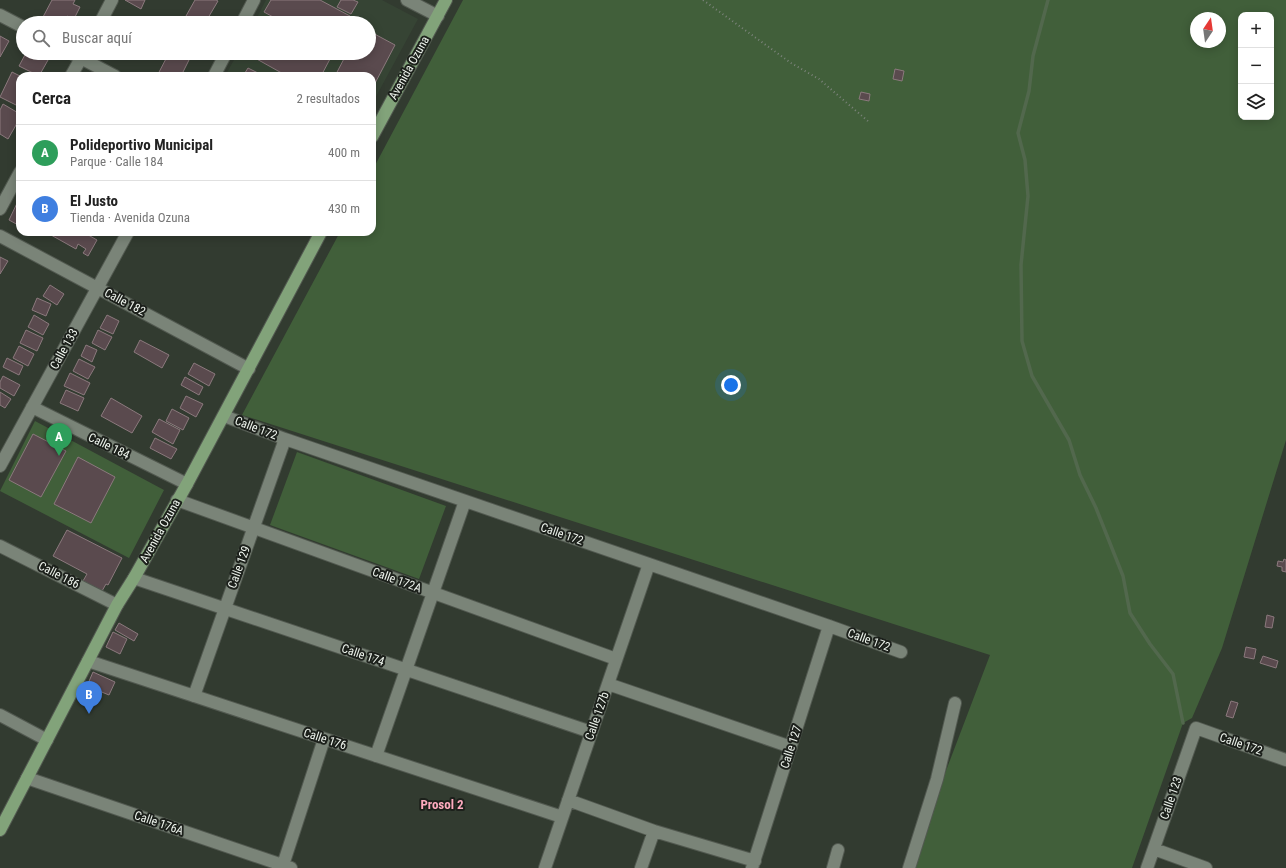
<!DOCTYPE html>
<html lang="es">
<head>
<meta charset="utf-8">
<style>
  body { margin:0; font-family:"Roboto Condensed",sans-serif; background:#f6f6f6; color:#222 }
  .controls { position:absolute; right:12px; top:12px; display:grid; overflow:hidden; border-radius:8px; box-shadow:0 2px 10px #0003 }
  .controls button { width:36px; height:36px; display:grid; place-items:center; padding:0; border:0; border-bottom:1px solid #e0e0e0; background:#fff; color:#222; font:20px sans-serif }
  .compass { position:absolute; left:1190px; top:12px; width:36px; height:36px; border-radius:50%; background:#fff; box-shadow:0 2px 10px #0003; rotate:13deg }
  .you { position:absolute; left:731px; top:385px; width:14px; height:14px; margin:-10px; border:3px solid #fff; border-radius:50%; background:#1a73e8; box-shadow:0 0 0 6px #1a73e833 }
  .badge { display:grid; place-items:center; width:26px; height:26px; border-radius:50%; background:#b45309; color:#fff; font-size:13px; font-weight:700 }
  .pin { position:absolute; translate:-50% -33px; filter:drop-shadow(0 1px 2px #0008) }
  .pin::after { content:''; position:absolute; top:21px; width:14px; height:12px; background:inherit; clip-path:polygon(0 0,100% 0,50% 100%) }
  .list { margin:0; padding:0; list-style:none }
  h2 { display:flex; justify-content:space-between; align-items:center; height:52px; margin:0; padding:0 16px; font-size:17px }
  h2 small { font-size:13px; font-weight:400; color:#767676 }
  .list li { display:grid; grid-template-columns:26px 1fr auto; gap:12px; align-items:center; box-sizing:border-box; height:56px; padding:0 16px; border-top:1px solid #e0e0e0 }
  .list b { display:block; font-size:15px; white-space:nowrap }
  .list p { margin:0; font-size:13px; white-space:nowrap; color:#767676 }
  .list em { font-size:13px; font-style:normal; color:#767676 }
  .icon { flex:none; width:22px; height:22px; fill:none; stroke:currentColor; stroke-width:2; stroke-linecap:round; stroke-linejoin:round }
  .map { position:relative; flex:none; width:1286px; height:868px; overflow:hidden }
  .search { position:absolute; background:#fff; box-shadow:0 2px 10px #0003; left:16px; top:16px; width:360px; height:44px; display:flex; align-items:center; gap:10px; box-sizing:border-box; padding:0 14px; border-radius:22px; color:#767676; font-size:15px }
  .panel { position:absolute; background:#fff; box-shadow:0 2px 10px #0003; left:16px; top:72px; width:360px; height:164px; border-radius:12px }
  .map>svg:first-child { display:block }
</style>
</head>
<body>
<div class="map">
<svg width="1286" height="868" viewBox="0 0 1286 868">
  <rect width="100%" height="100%" fill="#323b30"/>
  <path fill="#364434" d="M266,0H382L418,19L372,104V76H225L238,53H369V23H254Z"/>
  <path fill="#415f3a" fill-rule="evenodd" d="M463,0H1286V440L1222,648L1192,718L1183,723L1132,868H909L990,655L242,415L340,232H372V171ZM1241,15H1271V117H1241ZM1196,18H1220V42H1196Z
    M35,421L164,490L129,558L0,491Z
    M297,452L446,506L419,579L270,525Z"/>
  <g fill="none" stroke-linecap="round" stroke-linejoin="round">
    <path stroke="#52684d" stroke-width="3.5" d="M1048,0L1033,56L1029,91L1018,133L1025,160L1028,196L1021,265L1022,341L1032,376L1069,440L1080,475L1096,508L1123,576L1130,613L1150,644L1173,674L1183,723"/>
  </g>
  <path fill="#5a4a4e" stroke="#8b797d" d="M52,0H75L73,4L80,7L74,19L67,16L64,23H56L43,17Z
    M125,0H145L141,9Z
    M195,0H216L218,1L205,23H199L186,16Z
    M271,0H320L350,16L347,23H284L264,12Z
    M341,0H353L358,2L351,14L337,7Z
    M112,18L122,23H110Z
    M185,18L194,23H182Z
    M369,31L395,45L372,89V76H335L347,53H369Z
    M0,36L9,41L0,57Z
    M26,53H52L39,76L19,66Z
    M130,53H144L141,58Z
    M169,53H174L189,60L181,76H157Z
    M185,53H197L194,58Z
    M246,53H319L330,59L321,76H287Z
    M248,68L264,76H243Z
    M895,69L904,71L902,81L893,79Z
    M12,72L20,76V107L0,97Z
    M861,92L870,94L869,101L859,99Z
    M3,104L20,114V118L8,139L0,134V110Z
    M20,197V226L9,220Z
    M53,232H83L97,240L88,256L83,253L86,249L78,244L76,249L51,235Z
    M0,257L8,261L0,274Z
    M50,285L64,294L57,305L43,296Z
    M37,298L51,304L46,316L32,310Z
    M34,315L49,324L43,335L28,327Z
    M107,315L119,321L113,334L100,328Z
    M26,330L43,338L37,351L20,343Z
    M98,330L112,337L105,350L92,343Z
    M140,340L169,355L162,368L134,352Z
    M86,345L97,350L92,362L81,356Z
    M19,346L34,354L28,366L13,358Z
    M7,358L23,366L19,375L3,367Z
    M79,359L95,367L88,379L73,371Z
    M194,363L215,374L209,386L188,374Z
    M70,373L90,383L84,395L64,386Z
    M3,376L20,385L14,396L0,388V382Z
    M185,377L203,387L199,395L181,385Z
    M66,390L84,398L78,411L60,403Z
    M0,392L11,399L5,408L0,405Z
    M186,396L203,404L196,417L180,408Z
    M111,398L142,416L132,433L101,416Z
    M172,409L189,418L183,430L166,421Z
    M159,419L180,430L173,444L152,432Z
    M33,434L66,451L41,497L9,480Z
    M155,438L177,449L171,459L150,448Z
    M78,457L115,477L91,523L54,504Z
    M67,530L122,558L108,585L106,584L102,591L83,581L87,574L53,556Z
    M1284,559L1286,560V572L1282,571V567L1277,566L1278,561L1283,562Z
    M1267,615L1274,617L1272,628L1265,627Z
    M119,623L138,634L134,641L115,630Z
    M113,632L127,639L120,654L106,647Z
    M1246,647L1256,649L1254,659L1244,657Z
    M1263,656L1278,661L1276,668L1260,663Z
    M93,672L115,682L109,695L87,686Z
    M1231,701L1238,703L1233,718L1226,716Z"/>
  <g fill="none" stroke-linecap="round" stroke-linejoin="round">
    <defs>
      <path id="minor" d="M407,0L438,16
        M0,15L23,27
        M100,23L112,0
        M242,23L254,0
        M71,53L115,76
        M71,76L84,53
        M214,76L226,53
        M0,209L20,172
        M0,236L249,369
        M32,407L187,484
        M224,416L285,439L829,626L901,652
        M0,466L128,232
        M177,500L616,659
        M0,546L117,605
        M134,578L591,732
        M88,661L562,817
        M608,684L791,747
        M194,696L285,439
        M0,715L47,740
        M376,756L465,501
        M27,778L291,868
        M568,800L654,831L755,861
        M1154,849L1206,868
        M282,868L324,739
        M545,868L649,564
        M641,868L654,831
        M752,868L829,626
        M833,868L838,850
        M909,868L937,779L955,703
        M1147,868L1196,728L1286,760"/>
      <path id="major" d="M372,137L446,0
        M0,830L117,605L134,578L187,484L321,232"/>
    </defs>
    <use href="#minor" stroke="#525950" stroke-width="14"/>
    <use href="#major" stroke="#525950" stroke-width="14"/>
    <path stroke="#7c847b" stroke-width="2" stroke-dasharray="1 3" stroke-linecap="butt" d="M703,0L791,63L819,79L869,122"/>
    <use href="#minor" stroke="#7a8478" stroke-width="12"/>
    <use href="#major" stroke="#82a37a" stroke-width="12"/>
  </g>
  <g text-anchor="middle" stroke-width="4" stroke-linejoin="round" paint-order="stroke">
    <g font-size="12" fill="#f0f6ef" stroke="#1c201b">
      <text transform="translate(409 68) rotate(-61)" y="4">Avenida Ozuna</text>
      <text transform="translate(125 302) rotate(28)" y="4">Calle 182</text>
      <text transform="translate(64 349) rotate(-61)" y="4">Calle 133</text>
      <text transform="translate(256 428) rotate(21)" y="4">Calle 172</text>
      <text transform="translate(109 446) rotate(26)" y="4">Calle 184</text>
      <text transform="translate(160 531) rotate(-61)" y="4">Avenida Ozuna</text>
      <text transform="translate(562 534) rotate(19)" y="4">Calle 172</text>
      <text transform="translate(239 567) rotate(-70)" y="4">Calle 129</text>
      <text transform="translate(59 575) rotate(27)" y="4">Calle 186</text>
      <text transform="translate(397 580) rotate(20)" y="4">Calle 172A</text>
      <text transform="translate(869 640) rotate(20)" y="4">Calle 172</text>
      <text transform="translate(363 655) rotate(19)" y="4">Calle 174</text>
      <text transform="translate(597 716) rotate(-71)" y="4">Calle 127b</text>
      <text transform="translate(325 739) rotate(18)" y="4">Calle 176</text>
      <text transform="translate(1241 744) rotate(19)" y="4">Calle 172</text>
      <text transform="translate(791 747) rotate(-72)" y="4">Calle 127</text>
      <text transform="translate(1171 798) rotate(-71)" y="4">Calle 123</text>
      <text transform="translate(159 823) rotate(19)" y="4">Calle 176A</text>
    </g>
    <g font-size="13" font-weight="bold" fill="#fdaabe" stroke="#1c201b">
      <text x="442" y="809">Prosol 2</text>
    </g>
  </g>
</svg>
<div class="controls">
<button>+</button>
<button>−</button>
<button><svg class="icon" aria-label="layers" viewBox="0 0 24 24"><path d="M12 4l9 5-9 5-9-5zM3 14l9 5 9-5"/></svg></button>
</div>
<svg class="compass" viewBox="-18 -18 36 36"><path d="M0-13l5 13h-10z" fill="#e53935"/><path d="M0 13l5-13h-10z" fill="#767676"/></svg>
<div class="you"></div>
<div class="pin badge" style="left:59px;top:456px;background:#2e9e5b">A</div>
<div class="pin badge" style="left:89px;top:714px;background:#3f7fe0">B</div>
<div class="search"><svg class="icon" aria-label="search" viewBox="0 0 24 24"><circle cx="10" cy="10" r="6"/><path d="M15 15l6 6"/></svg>Buscar aquí</div>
<section class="panel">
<h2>Cerca<small>2 resultados</small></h2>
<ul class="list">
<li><span class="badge" style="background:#2e9e5b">A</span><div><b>Polideportivo Municipal</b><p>Parque · Calle 184</p></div><em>400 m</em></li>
<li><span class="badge" style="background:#3f7fe0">B</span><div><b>El Justo</b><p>Tienda · Avenida Ozuna</p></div><em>430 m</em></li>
</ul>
</section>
</div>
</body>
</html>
